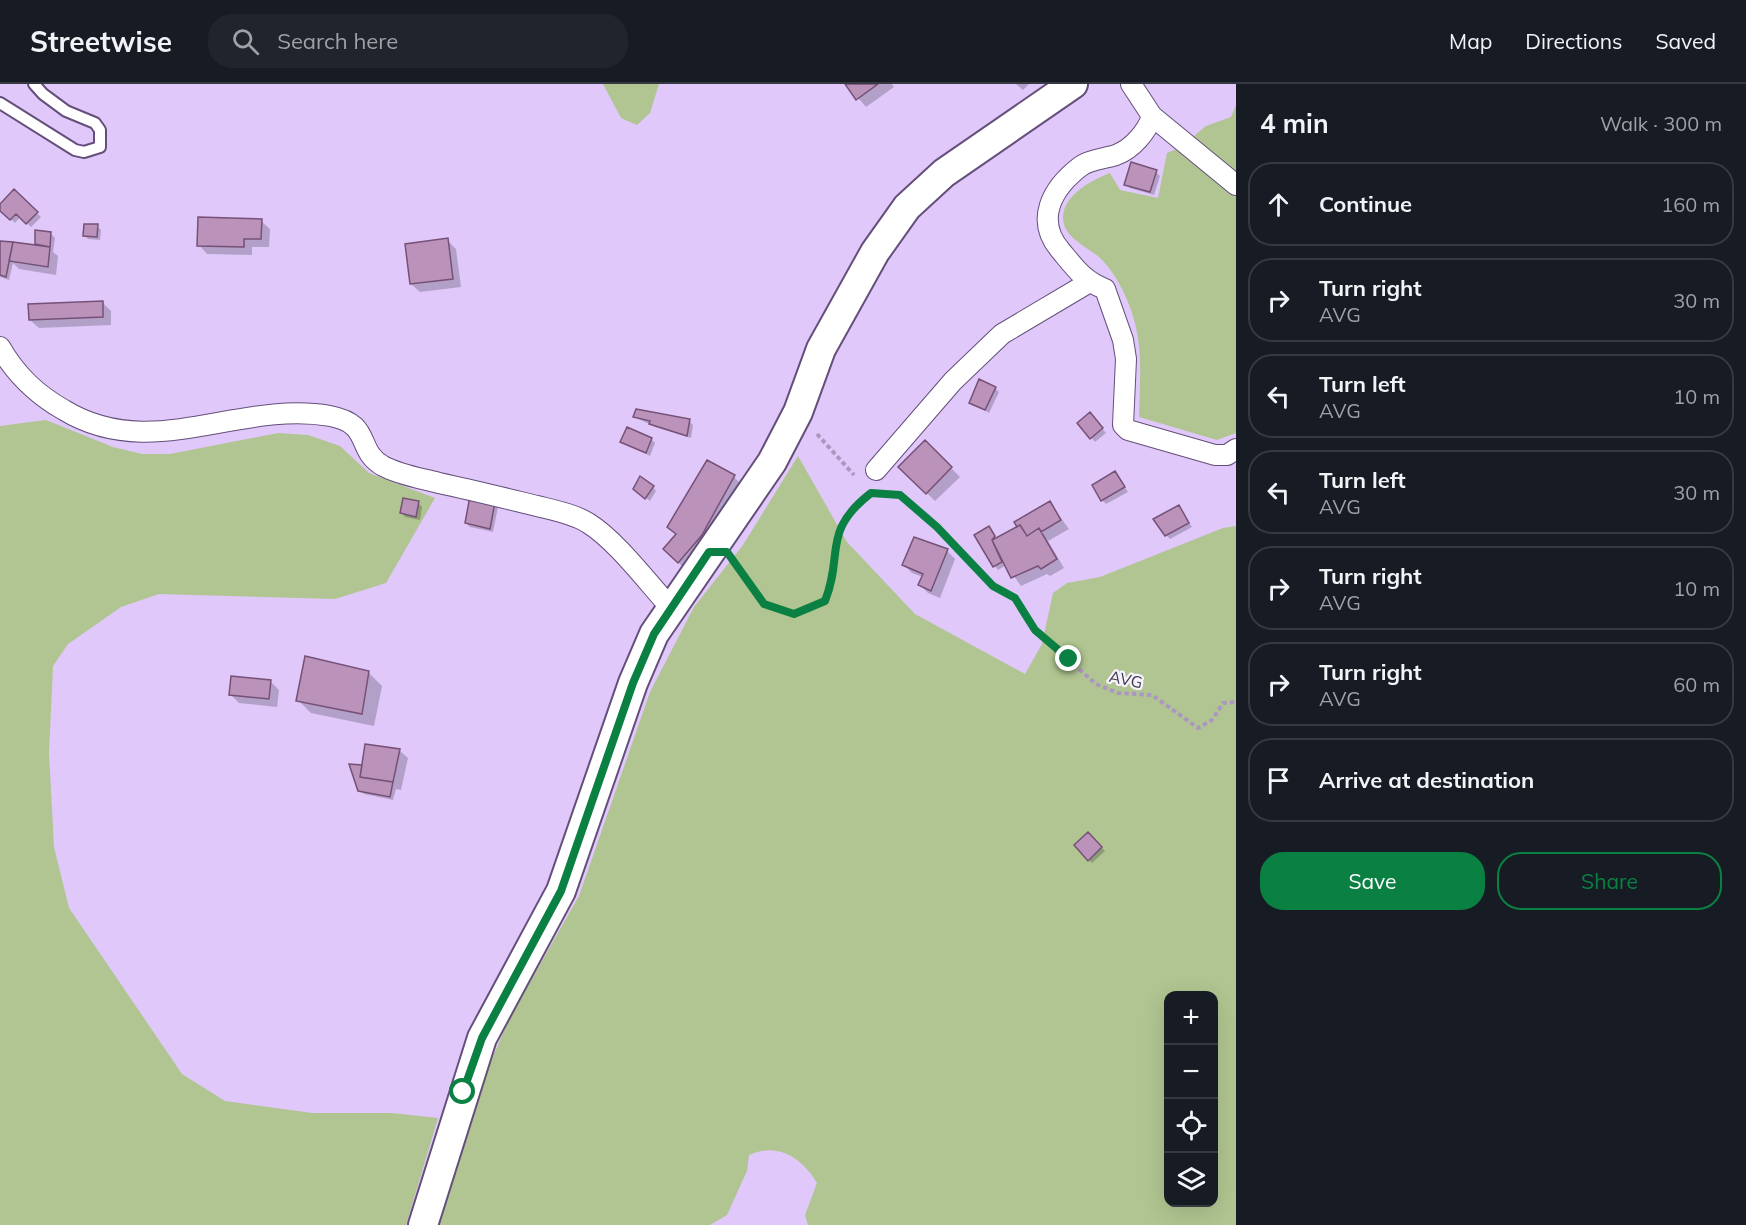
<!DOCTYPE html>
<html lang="en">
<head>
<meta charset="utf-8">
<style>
  body { margin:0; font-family:Mulish,sans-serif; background:#20242c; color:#f1f3f6 }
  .controls { position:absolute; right:18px; bottom:18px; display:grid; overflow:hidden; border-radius:12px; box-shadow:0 6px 24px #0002 }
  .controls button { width:54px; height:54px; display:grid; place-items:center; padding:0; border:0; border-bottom:2px solid #363941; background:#171b24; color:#f1f3f6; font:30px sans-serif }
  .stop { position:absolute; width:18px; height:18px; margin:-14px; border:4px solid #0b8043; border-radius:50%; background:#fff }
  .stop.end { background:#0b8043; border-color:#fff; box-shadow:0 2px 6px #0008 }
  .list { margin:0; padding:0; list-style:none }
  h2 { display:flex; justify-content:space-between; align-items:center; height:78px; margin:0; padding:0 24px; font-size:26px }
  h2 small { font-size:20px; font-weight:400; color:#9ea1a6 }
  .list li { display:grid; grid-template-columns:39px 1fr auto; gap:18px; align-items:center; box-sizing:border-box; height:84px; margin:0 12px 12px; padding:0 12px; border:2px solid #363941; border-radius:24px }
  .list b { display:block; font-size:22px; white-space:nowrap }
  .list p { margin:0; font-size:20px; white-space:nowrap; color:#9ea1a6 }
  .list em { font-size:20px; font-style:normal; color:#9ea1a6 }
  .actions { display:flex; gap:12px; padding:18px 24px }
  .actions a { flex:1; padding:14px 0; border:2px solid #0b8043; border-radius:24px; text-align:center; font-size:21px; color:#0b8043 }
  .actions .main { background:#0b8043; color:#fff }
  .icon { flex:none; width:33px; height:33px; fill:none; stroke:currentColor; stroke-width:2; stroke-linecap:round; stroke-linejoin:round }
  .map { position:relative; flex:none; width:1236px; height:1141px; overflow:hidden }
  header { display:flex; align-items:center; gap:36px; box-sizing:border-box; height:84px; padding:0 30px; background:#171b24; border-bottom:2px solid #363941 }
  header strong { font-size:28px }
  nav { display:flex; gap:33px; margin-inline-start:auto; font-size:21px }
  .search { width:420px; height:54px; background:#20242c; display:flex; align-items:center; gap:15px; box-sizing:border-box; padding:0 21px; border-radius:24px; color:#9ea1a6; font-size:22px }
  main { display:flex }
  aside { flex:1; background:#171b24 }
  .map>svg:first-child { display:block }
</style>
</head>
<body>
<header>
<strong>Streetwise</strong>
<div class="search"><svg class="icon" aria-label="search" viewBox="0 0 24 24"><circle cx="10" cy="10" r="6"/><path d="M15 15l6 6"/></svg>Search here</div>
<nav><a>Map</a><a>Directions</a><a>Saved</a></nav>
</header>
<main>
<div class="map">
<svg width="1236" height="1141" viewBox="0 0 1236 1141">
  <rect width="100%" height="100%" fill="#e0c8fa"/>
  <path fill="#b0c591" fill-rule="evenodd" d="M603,0H659L650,29L637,41L621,34Z
    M1236,21V349L1217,356L1139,333C1140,285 1145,252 1123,207C1118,196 1108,181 1099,173C1086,162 1063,153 1063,134C1063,111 1092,96 1110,89L1120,106L1158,114L1167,69L1181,63L1206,42L1231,33Z
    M46,336L113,363L142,370H170L278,349L308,351L340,362L369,389L435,414L386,499L335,515L159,510L121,523L68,560L53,582L49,669L54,763L69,824L182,990L225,1017L312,1029H392L438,1034L406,1141H0V342Z
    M798,372L847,458L915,530L1025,590L1042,560L1053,509L1067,499L1100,493L1223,444L1236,442V1141H808L805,1131L817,1099C802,1074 778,1058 749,1071L747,1087L727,1131L710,1141H439L489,982L510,933L579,812L650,608L694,523L743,461ZM1168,912H1214V1118H1168Z"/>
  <path fill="#0003" d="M846,0H892L894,3L866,23Z
    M1016,0H1029L1023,6Z
    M1156,88L1160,92L1154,111L1130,104L1126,100Z
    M14,107L41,133L31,143L20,133L15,139L0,125Z
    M261,137L270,145L269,163H252V171L207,170L199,161Z
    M97,142L101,146L100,156L88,155L84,151Z
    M51,150L55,154L53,168L58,172L56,191L19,185L13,179L9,196L0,193V160L39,163L36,160Z
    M447,156L456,165L461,203L420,208L411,200Z
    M102,218L111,227V241L39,244L30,236Z
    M995,304L999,308L989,329L971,318Z
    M635,333L689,337L693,341L691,354L655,343Z
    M1093,334L1106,349L1095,358L1079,339Z
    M651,355L655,359L650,372L622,358Z
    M925,358L960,393L935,417L900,383Z
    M1115,389L1128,408L1106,420L1102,416Z
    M734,393L747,406L691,491L678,478L677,452L669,443Z
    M653,403L656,407L650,417L639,408Z
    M1049,418L1069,445L1048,457L1064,484L1050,492L1047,490L1021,502L1006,481L998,486L995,482L976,451L992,448L997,455L1019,443Z
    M418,419L422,423L420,436L405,433L402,429Z
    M495,419L498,423L493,448L470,443L466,439Z
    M1179,423L1192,443L1170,455L1166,451Z
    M947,467L955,475L940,514L928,509L920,501L923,493L912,489L904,481Z
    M369,589L382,602L374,642L311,629L298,616Z
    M270,597L279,606L277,623L239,619L230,610Z
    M399,666L408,674L401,706L396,705L393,716L364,710L360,706L363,683Z
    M1088,750L1105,767L1092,779L1076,762Z"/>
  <path fill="#ba92ba" stroke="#765176" stroke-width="1.5" d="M845,0H878L856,16Z
    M1131,78L1157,86L1150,108L1124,101Z
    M14,105L38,128L26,140L16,130L10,136L0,127V120Z
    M198,133L262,135L261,155H244V163L197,162Z
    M84,140H98L97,153L83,152Z
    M35,146L51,148L50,163L35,160Z
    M448,154L453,195L410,200L405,160Z
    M0,157L13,158L6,193L0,191Z
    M13,158L50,163L48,183L9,177Z
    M103,217V233L29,236L28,220Z
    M979,295L996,303L985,326L969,319Z
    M636,325L690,335L687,352L649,340L650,337L633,333Z
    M1090,328L1103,344L1090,355L1077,339Z
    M627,343L652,354L646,369L620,358Z
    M925,356L952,383L926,410L898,383Z
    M707,376L735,391L702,451L678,479L663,465L676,450L667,443Z
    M1115,387L1125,403L1101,417L1092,401Z
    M640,392L654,402L645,415L633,405Z
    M470,412L495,418L490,445L465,439Z
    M403,414L419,417L416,433L400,429Z
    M1050,417L1061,436L1041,448L1039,444L1027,452L1020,441L1017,443L1014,438Z
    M1179,421L1189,439L1165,452L1153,435Z
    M1020,441L1027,452L1039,444L1057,475L1041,485L1038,482L1011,494L992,456Z
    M989,442L995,452L992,456L1002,478L993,483L974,451Z
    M914,453L948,465L931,507L918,501L923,490L902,481Z
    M305,572L369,587L362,630L296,617Z
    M231,592L271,596L269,615L229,611Z
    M365,660L400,665L393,698L360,693Z
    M349,680L362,681L360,693L393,698L390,713L358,707Z
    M1088,748L1102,763L1088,777L1074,761Z"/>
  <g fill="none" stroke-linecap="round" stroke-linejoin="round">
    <defs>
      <path id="lane" d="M0,19L75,66L84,68L100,63V46L95,39L66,27L43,10L34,0"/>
      <path id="street" d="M1131,0L1152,32C1147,48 1132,65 1116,71C1104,75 1091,75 1081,82C1052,104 1034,136 1061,167C1075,184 1084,197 1105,205L1123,256L1126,275L1123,341L1128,346L1215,371H1227L1236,365
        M1152,32L1236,101
        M0,263C16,291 36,310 64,326C151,379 238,316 330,332C373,340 355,366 383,382C400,391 420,394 439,399C472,406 504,414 537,422C553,426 574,430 588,439C616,456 648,499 671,524
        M876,386L953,297L1002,250L1088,199"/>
      <path id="secondary" d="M423,1141L482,954L561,807L633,599L654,550L772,378L798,328L821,265L875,168L907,123L944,89L1073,0"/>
    </defs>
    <use href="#lane" stroke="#644f7a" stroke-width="14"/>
    <use href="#street" stroke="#644f7a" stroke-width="22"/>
    <use href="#secondary" stroke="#644f7a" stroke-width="32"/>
    <path stroke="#ab98c0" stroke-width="4" stroke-dasharray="4.5 3" stroke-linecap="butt" d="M817,350L854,391
      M735,480L764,520L794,530L825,517C844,469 821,448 871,409L900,411L937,443L993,502L1015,514L1035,546L1096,600L1118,609L1152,611L1198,644L1212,636L1223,619L1236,618"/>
    <use href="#lane" stroke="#fff" stroke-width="10"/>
    <use href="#street" stroke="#fff" stroke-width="20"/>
    <use href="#secondary" stroke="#fff" stroke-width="28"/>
  </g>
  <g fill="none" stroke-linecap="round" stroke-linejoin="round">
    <path stroke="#0b8043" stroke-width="8" d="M463,1008L482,954L561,807L633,599L654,550L709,468H727L764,520L794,530L825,517C844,469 821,448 871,409L900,411L937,443L993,502L1015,514L1035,546L1069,575"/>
  </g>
  <g text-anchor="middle" stroke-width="4.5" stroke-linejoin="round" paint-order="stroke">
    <g font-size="16" fill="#3f364a" stroke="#f7f3fd">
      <text transform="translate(1126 595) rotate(12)" y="6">AVG</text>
    </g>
  </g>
</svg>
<div class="controls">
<button>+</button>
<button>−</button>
<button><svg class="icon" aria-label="locate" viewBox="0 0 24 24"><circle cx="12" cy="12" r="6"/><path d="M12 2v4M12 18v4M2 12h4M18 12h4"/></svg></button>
<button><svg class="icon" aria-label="layers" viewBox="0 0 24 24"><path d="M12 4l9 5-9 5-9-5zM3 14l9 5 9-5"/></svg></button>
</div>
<div class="stop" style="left:463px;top:1008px"></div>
<div class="stop end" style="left:1069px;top:575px"></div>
</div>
<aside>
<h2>4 min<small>Walk · 300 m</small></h2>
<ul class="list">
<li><svg class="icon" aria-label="ahead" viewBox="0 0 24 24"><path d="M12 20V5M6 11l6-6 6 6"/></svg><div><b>Continue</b></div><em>160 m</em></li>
<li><svg class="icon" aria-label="right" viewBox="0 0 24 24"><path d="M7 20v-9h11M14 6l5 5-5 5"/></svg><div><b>Turn right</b><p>AVG</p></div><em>30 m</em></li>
<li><svg class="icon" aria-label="left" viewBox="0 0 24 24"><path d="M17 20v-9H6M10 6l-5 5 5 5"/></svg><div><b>Turn left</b><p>AVG</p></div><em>10 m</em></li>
<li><svg class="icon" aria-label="left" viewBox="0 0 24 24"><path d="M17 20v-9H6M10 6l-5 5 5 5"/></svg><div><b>Turn left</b><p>AVG</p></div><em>30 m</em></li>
<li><svg class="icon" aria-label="right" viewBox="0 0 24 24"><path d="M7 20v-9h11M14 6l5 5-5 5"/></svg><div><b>Turn right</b><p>AVG</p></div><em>10 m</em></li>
<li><svg class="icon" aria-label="right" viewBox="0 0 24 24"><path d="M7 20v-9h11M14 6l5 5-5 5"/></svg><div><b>Turn right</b><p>AVG</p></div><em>60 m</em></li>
<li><svg class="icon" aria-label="arrive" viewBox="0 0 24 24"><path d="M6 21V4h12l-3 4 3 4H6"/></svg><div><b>Arrive at destination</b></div></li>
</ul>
<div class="actions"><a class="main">Save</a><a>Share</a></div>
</aside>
</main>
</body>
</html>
